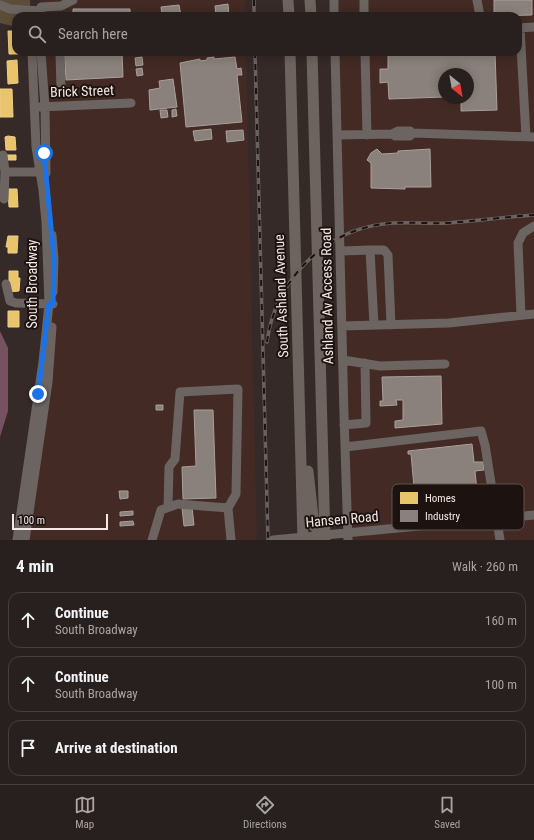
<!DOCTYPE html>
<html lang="en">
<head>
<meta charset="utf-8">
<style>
  body { margin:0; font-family:"Roboto Condensed",sans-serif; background:#342d2b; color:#f1f3f6 }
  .compass { position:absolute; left:438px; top:68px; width:36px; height:36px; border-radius:50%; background:#28201e; box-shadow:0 2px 10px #0003; rotate:149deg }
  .scale { position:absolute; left:12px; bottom:10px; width:96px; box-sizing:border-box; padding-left:4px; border:2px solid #f5e7e3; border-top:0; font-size:11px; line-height:14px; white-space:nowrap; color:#f5e7e3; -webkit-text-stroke:3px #1c1310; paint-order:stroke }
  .stop { position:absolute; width:12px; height:12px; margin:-9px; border:3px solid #1a73e8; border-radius:50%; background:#fff }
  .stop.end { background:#1a73e8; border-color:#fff; box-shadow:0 1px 4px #0008 }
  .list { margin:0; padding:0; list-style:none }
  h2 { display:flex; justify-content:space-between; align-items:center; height:52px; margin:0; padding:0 16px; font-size:17px }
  h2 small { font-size:13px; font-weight:400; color:#a5a3a4 }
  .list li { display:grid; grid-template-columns:26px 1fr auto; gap:12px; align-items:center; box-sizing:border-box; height:56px; margin:0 8px 8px; padding:0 8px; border:1px solid #443e3c; border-radius:12px }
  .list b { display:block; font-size:15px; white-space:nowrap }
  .list p { margin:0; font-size:13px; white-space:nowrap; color:#a5a3a4 }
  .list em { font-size:13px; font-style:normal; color:#a5a3a4 }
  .icon { flex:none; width:22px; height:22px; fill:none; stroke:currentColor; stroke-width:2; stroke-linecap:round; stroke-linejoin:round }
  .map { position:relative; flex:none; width:534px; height:540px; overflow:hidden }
  .search { position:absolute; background:#28201e; box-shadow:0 2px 10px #0003; left:12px; right:12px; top:12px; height:44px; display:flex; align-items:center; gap:10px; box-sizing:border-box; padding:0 14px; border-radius:12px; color:#a5a3a4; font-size:15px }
  .sheet { height:244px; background:#28201e }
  nav { display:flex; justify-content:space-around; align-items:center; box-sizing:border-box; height:56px; border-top:1px solid #443e3c; background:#28201e; font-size:11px; color:#a5a3a4 }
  nav a { display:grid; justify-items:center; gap:2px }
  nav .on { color:#b2a5a2 }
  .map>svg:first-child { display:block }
</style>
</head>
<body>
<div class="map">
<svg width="534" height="540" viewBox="0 0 534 540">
  <rect width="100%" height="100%" fill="#362a28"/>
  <path fill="#432a24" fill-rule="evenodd" d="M41,0H245V16H41Z
    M334,0H534V540H349L335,52H518V16H334ZM444,74H468V98H444Z
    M41,52H246L257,540H25L52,334V234L44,163Z"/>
  <path fill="#5c4d38" d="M0,0H30V16H16V27L0,23Z"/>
  <path fill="#765160" d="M0,331L8,348V411L0,437Z"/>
  <path fill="#e9c46a" stroke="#edce8e" d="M8,31H16V52H19V54H9Z
    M17,60L18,83L8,84L7,61Z
    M0,89H12L13,117H0Z
    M8,136L15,137L16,150H6L5,137Z
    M7,155H16V160H7Z
    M8,189H17L18,207H9Z
    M8,236H18L17,253H8V247H6Z
    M9,271H18V278H20L19,291L9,292Z
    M8,311H19V327H8Z"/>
  <path fill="#8a817c" stroke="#aaa09b" d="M494,0H532V15L494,16Z
    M228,4L229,16H216L215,6Z
    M179,5L181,16H162L161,7Z
    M73,9H130V16H73Z
    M65,52H122L123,77L66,80L65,62H63Z
    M388,52H495L497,110L461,111V98H468V74H444V97L389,99L388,82L380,83V69H388Z
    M142,57L143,65L136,66L135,58Z
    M214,57V59L235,57L237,69L241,68L242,75H237L242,122L186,127L180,63L200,59V61L207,60V58Z
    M142,68L143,75L137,76L136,69Z
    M173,79L177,107L150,110L149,90L160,88L159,81Z
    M176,109L177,116L172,117V110Z
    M160,110H167L168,117L161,118Z
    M211,129L212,139L195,141L193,131Z
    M243,130L244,140L227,142L226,131Z
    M377,149L382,154L398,153V151L430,149L431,187H405V189L371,188V163L367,160L371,153Z
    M441,376L442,424L395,428V421L403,420V400H396L397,405L380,406V401H383L382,377Z
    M156,405H163V410H156Z
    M194,410H213L216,498L183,499L182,467L196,466Z
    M472,444L474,462H483L484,470L475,471L477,491L415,498L411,454H408V451Z
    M119,491H128V498L120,499Z
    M192,507L194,525L184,526L182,508Z
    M133,511V515L120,516V512Z
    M133,521L134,525L120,526V522Z"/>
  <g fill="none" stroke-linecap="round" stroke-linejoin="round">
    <path stroke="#6b6460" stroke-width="9" d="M334,0V16
      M364,0V16
      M477,0L480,16
      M0,5L10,9L41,11
      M41,7L61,6L73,0
      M518,28L534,27
      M520,28L526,137
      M41,52L45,107L46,173
      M60,52L61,91
      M335,52L344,415L348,540
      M365,52L367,135
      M40,107L131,103
      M412,133L534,137
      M337,135L392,134L395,136H410L412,133L410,131H398L392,134
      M3,155L5,172
      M4,199L5,172H45
      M52,235L54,259L53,292
      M370,250H384L388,255L391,325
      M341,251L370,250L374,325
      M6,284L10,301L16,303L53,304
      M521,315L518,243L523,233L534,226
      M342,326L449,323L534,314
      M343,360L380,366L445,364
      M344,425L366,423L365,363
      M345,447L481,431L485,445L500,540
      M168,507L169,467L175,459L180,392L238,389L236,494L228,508
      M17,540L43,362L49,304L46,222L43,190L36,147L32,52
      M25,540L48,382L52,327
      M152,540L161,510L178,504L228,508L231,540
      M273,540L534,515"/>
    <path stroke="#6d645f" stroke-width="11" d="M288,0L289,16
      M310,0L311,16
      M290,52L303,540
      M312,52L325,540
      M308,471L314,526L325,535"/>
    <defs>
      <path id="rail" d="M254,0V16
        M255,52L268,540
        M267,342C275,282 322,232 383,224C404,221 425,224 447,223C476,221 505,217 534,215"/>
    </defs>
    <use href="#rail" stroke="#6a625f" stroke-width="3.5"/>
    <use href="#rail" stroke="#1c1310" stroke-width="2" stroke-dasharray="6" stroke-linecap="butt"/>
  </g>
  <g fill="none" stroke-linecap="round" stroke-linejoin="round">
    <path stroke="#1a73e8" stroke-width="5" d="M38,394L49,304H53L54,259L44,153"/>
  </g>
  <g text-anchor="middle" stroke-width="4" stroke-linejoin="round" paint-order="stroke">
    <g font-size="14" fill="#f5e7e3" stroke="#1c1310">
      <text transform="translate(82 91) rotate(-2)" y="5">Brick Street</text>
      <text transform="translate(32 284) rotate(-90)" y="5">South Broadway</text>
      <text transform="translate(281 296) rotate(-92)" y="5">South Ashland Avenue</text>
      <text transform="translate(327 296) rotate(-91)" y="5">Ashland Av Access Road</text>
      <text transform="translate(342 519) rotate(-5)" y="5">Hansen Road</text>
    </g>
  </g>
  <rect x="392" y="484" width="132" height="46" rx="6" fill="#1c1310" stroke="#5d534f" stroke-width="1"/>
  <rect x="400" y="492" width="18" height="12" fill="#e9c46a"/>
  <rect x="400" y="510" width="18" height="12" fill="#8a817c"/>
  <g font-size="11" fill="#f5e7e3">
    <text x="425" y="502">Homes</text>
    <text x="425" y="520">Industry</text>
  </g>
</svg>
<svg class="compass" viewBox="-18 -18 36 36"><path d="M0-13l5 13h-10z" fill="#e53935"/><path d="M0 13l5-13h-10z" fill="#a5a3a4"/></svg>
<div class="scale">100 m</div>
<div class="stop" style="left:44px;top:153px"></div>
<div class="stop end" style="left:38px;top:394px"></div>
<div class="search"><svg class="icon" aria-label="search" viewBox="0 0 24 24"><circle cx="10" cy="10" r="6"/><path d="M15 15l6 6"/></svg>Search here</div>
</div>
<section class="sheet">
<h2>4 min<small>Walk · 260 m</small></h2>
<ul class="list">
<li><svg class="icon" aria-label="ahead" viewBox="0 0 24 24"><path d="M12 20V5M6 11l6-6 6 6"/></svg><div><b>Continue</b><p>South Broadway</p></div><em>160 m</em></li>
<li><svg class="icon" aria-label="ahead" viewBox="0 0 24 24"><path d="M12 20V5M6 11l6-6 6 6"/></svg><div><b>Continue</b><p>South Broadway</p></div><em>100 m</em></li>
<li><svg class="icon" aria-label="arrive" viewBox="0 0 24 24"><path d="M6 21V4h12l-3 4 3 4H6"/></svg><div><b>Arrive at destination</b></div></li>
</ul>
</section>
<nav>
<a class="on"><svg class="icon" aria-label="map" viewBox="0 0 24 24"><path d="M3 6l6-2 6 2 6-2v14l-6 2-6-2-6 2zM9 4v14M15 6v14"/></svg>Map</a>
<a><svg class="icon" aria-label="directions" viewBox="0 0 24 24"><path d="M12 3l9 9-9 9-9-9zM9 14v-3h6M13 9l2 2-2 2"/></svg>Directions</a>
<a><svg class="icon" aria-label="saved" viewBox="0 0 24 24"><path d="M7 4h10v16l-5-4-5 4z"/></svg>Saved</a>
</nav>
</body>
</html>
